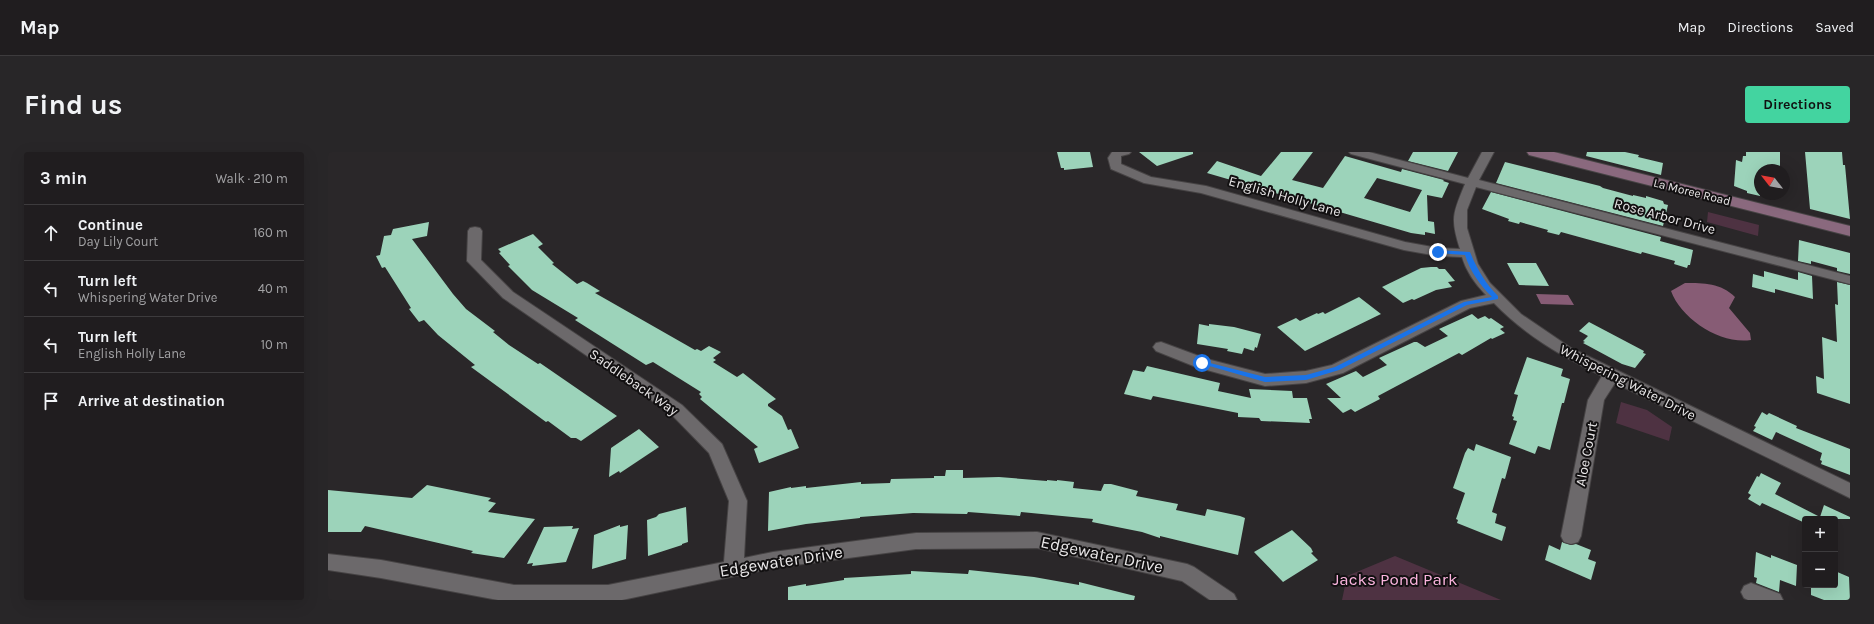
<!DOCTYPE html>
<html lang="en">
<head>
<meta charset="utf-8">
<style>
  body { margin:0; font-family:Karla,sans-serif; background:#282628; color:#f1f3f6 }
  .controls { position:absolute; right:12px; bottom:12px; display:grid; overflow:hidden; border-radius:4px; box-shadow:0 4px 16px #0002 }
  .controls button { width:36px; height:36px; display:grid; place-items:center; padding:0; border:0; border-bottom:1px solid #3d3b3d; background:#201d1f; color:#f1f3f6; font:20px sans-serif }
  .compass { position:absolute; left:1426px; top:12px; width:36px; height:36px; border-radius:50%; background:#201d1f; box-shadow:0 4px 16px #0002; rotate:301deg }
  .stop { position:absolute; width:12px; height:12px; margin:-9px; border:3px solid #1a73e8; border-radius:50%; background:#fff }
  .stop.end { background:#1a73e8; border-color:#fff; box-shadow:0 1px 4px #0008 }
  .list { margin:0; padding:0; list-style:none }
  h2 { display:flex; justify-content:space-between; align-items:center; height:52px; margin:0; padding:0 16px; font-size:17px }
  h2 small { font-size:13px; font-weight:400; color:#a2a2a4 }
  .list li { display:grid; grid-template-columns:26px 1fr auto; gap:12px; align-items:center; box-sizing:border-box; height:56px; padding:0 16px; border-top:1px solid #3d3b3d }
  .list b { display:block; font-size:15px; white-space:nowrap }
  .list p { margin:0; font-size:13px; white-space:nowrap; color:#a2a2a4 }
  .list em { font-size:13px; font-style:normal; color:#a2a2a4 }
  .icon { flex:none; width:22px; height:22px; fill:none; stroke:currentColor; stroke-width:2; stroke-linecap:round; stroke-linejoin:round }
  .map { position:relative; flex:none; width:1522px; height:448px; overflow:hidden; border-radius:4px }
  header { display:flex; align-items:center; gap:24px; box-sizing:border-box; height:56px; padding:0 20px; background:#201d1f; border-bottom:1px solid #3d3b3d }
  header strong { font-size:19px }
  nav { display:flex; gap:22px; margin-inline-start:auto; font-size:14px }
  .intro { display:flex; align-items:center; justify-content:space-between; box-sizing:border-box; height:96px; padding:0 24px }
  h1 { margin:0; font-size:28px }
  .button { padding:10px 18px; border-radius:4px; background:#43d4a0; color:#111; font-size:14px; font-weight:700 }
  main { display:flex; gap:24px; padding:0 24px }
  aside { flex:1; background:#201d1f; border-radius:4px; box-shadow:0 4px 16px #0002 }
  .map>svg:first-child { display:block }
</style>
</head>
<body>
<header>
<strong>Map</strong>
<nav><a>Map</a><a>Directions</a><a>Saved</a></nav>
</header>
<div class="intro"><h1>Find us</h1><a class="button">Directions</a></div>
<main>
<aside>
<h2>3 min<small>Walk · 210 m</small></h2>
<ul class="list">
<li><svg class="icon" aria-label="ahead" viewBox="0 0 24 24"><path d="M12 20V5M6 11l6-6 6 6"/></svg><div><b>Continue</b><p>Day Lily Court</p></div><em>160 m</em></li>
<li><svg class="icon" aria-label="left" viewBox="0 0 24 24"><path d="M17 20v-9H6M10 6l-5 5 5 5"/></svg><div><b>Turn left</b><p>Whispering Water Drive</p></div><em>40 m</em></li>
<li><svg class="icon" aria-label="left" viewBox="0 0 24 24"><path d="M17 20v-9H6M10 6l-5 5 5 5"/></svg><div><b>Turn left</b><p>English Holly Lane</p></div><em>10 m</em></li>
<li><svg class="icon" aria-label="arrive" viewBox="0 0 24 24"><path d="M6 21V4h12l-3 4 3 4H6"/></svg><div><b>Arrive at destination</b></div></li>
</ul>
</aside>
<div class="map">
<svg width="1522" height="448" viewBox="0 0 1522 448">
  <rect width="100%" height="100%" fill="#2a2729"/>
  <path fill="#4e3242" d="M1380,60L1431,73L1430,84L1379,70Z
    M1293,250L1319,258L1344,275L1341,289L1288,271Z
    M1067,404L1173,448H1014L1019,424Z"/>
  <path fill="#875c75" d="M1357,131C1376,131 1393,131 1407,145L1401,156L1422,181L1423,188C1393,193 1353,167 1343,139Z
    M1208,142L1240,143L1246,153L1213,152Z"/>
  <path fill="#9cd3ba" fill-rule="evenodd" d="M729,0H762L765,15L736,18V16H733Z
    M811,0H865V2L829,14Z
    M953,0H985L964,28L995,36L1017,4L1073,20L1074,17L1116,28L1115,29L1121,31L1114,46L1099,43L1100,69L1106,70L1107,82L1097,80V83L1083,81L879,21L889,9L933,24ZM1049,26L1094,38L1082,60L1036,46Z
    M1085,0H1130L1120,19L1080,9Z
    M1259,0H1297L1311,3L1310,5L1335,11L1333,23L1258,4Z
    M1418,0H1452V18H1432V44L1419,41V39L1406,34L1408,8L1414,10L1415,4H1418Z
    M1477,0H1514L1515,13H1517L1522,67L1482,57Z
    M1177,10L1272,34L1275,36L1305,44V43L1318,46V44L1335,49L1336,52L1340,53L1335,74L1168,31Z
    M1163,40L1333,85L1332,89L1365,98L1362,113H1360L1359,116L1346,112L1347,109L1314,100L1313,102L1233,80L1231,83L1219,80L1220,78L1192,70L1191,72L1180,69L1181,67L1154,57Z
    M101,70L99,84L84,87L125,142L138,157L167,179L165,180L181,193L210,212L212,211L289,264L253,289L248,286H243L220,269L218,270L143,215L147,213L110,183L96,168L91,170L81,157L83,156L57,115L54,116L48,104L52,103L56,84L63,83L65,77Z
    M205,82L215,92L210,95L226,111L224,112L249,132L255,129L259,131L272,139L267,141L367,198L369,197L373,199L381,194L393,200L385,206L388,208L385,210L409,225L415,221L448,247L440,252V254L454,264L460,278L463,277L471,296L431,311L426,297L430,295L372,247L374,245L371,242L373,240L325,210L318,213L247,168L250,166L204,138L180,114L182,113L171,101L173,100L170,97Z
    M1471,88L1522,101V122L1509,119V116L1483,109V112L1470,109Z
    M1179,111H1208L1221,134L1191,133Z
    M1103,115H1109L1111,117H1117L1127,129L1120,130L1124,135L1108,138L1086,148L1084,147L1075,151L1054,135L1093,116Z
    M1436,119L1470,128V120L1484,124L1485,147L1447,137V141L1424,135L1425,122L1436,125Z
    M1509,130L1522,133V252L1489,241L1488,224L1496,227L1494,185L1509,190L1507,152L1510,153Z
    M1031,145L1053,162L977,199L949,175L968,166L972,169L989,161L990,162L995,160L997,162Z
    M1144,162L1150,167L1157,164L1161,167L1163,166L1176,175L1172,177L1177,181L1164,187L1163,186L1134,203L1131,201L1065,236L1050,244L1052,247L1027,260L1023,257L1015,261L999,246H1013L998,232L1028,219L1035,225L1059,213L1051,206L1086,190H1089L1097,195L1120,184L1111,177Z
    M1261,170L1316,199L1315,201L1318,202L1307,216L1294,212L1255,191L1257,190L1255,189L1260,184L1251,179Z
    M871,172L881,174V172L906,175L933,182L929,196L927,195L926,199L916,196L914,202L899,199L900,197L869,192Z
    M1199,205L1235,217L1233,224L1242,227L1236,251H1234L1222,298L1210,294L1207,302L1181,292L1189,269L1185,268L1186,265L1184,264L1190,243L1186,242Z
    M819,214L892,231L890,239L923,246L921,237L964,239L965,246H979L984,267H981L982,271L933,269L931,266L910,265V261L825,244L823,248L796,242L805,218L816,220Z
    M1434,260L1439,263L1441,261L1469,274L1468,276L1522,297V323L1493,312L1494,309L1492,308L1494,301L1448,280L1444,288L1425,279L1428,275L1426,274Z
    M311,277L331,295L292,321L291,319L281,325L283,296Z
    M1148,292L1183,305L1177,327L1174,326L1164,360L1169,362L1167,371L1178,375L1174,389L1129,371L1130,368L1128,367L1137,341L1125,336L1137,301L1140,296L1146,299Z
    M618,318H635V326L671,325L719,329V328L729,329V328L746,330L745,336L773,339L776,332H783L810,339L808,344L850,352L848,358L877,364L879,357L912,364L917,366L910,403L832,384V386L814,380L764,370L765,367L693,360L692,364L640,360L639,362L585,361L532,365V366L478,372L440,379L441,340L463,335V336L478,334V336L524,331L533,330V332L562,331L563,327L606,326V324H617Z
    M1433,321L1453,331L1447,342L1492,365L1496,353L1522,365V367H1477V371L1434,351L1432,354L1420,347L1423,343L1420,341L1429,324L1431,325Z
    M99,333L163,346L160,349L168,351L160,360L207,367L176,406L143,401L145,399L37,374L33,380H0V338L84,346Z
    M358,355L360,390L354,392V393L320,404L319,368L328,365L331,362Z
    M292,373V375L300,373L298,407L264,417L266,383Z
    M245,374L244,377L251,376L238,410L204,414L205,411L199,412L216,375Z
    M964,378L983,396L985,400L983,401L990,408L955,430L926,400Z
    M1234,390L1243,393L1248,392L1263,398L1260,407L1268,410L1263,428L1217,408L1221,393L1232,398Z
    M1428,400L1443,406V403L1469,413L1468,434L1452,428L1451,440L1428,431L1429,426L1426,425Z
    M641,418L706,425L751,433V430L807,444L806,448H460V435L478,432V434L516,428V426L583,422V419L640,422Z
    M1507,419L1521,425L1522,448H1496L1483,443V433H1507Z"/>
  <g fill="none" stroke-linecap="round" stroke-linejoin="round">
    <defs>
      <path id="street" d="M784,0H803L801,2L793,4V12L823,25L878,34L1077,90L1110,96L1132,97C1122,66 1125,61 1137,32L1023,2L1021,0H1041L1140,26L1154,0H1166L1151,28L1522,124V132L1148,35L1139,58V76L1150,112L1162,131L1193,162L1243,196L1522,331V346L1287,231L1276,248L1253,384L1250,390L1243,392L1236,390L1233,384L1260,248L1274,224C1233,204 1198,184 1166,151L1142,156L1015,221L978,231L937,234L868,215L828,199L825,195L828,191L833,190L879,207L937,222L978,219L1004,213L1133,149L1158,143C1148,133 1138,119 1134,105L1110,104L1076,98L873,41L816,31L783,17L780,6Z
        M147,75L152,76L154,79L153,108L185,140L354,253L394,292L419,349L416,406L445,400L588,381L709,380L859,412L866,415L906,442L909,448H882L854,429L709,396L588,397L445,416L294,448H170L53,426L0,418V402L53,408L186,433H280L396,410L401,349L381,301L342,261L175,146L139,109L140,79L142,76Z
        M1423,431L1452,442L1455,448H1420L1416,446L1413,440L1416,434Z"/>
      <path id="secondary" d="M1199,0H1226L1522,74V84L1201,3Z"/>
    </defs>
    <use href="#street" stroke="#464344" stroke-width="2"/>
    <use href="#secondary" stroke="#464344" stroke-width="2"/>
    <use href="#street" fill="#6c696b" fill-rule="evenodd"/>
    <use href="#secondary" fill="#8a697e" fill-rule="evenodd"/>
  </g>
  <path fill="#1a73e8" d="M1110,98L1142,100C1149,117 1157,131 1170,144V147L1139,153L1011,218L978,228L937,230L871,211L874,209L937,225L978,223L1007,215L1136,150L1164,145C1152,133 1142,119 1137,103L1108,101L1107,100Z"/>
  <g text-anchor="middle" stroke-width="4" stroke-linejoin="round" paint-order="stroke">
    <g font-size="12" fill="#e8e6e7" stroke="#121011">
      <text transform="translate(1364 40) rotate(14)" y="4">La Moree Road</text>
    </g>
    <g font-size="14" fill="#e8e6e7" stroke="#121011">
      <text transform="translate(957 44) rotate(16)" y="5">English Holly Lane</text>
      <text transform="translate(1337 64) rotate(15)" y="5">Rose Arbor Drive</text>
      <text transform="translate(306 230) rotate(35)" y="5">Saddleback Way</text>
      <text transform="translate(1300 230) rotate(27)" y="5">Whispering Water Drive</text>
      <text transform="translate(1258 302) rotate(-79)" y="5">Aloe Court</text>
    </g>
    <g font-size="17" fill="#e8e6e7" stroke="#121011">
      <text transform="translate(774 402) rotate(12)" y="6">Edgewater Drive</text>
      <text transform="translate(453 409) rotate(-9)" y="6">Edgewater Drive</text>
    </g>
    <g font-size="17" fill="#fbb4de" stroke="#121011">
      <text x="1067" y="433">Jacks Pond Park</text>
    </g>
  </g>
</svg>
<div class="controls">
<button>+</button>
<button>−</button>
</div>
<svg class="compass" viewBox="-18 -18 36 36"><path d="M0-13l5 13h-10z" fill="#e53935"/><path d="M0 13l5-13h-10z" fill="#a2a2a4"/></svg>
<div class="stop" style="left:874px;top:211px"></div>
<div class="stop end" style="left:1110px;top:100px"></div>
</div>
</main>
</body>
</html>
